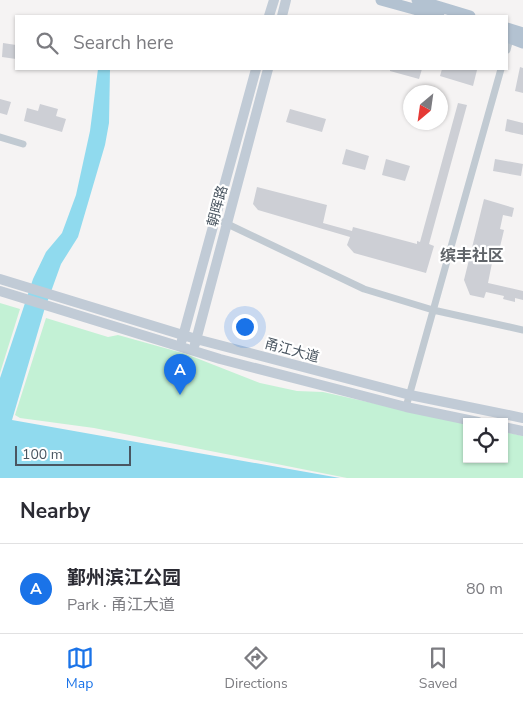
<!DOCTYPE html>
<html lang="en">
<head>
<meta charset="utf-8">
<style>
  body { margin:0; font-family:"Nunito Sans","Noto Sans SC",sans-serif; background:#f7f7f7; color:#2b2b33 }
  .controls { position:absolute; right:15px; bottom:15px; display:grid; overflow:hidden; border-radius:0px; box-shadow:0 1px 4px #0004 }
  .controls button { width:45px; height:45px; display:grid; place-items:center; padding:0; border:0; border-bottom:1px solid #e1e1e2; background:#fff; color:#2b2b33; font:25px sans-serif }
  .compass { position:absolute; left:403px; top:85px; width:45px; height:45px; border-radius:50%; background:#fff; box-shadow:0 1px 4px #0004; rotate:209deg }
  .scale { position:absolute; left:15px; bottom:12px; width:116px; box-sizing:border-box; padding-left:5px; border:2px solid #4a5661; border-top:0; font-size:14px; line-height:18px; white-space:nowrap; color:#4a5661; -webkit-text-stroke:4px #fff; paint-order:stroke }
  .you { position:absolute; left:244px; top:326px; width:18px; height:18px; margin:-12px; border:4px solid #fff; border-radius:50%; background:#1a73e8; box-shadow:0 0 0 8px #1a73e833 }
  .badge { display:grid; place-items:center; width:32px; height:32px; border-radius:50%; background:#1a73e8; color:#fff; font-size:16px; font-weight:700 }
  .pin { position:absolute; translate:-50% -41px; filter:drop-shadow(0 1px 2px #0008) }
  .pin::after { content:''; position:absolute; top:26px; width:18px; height:15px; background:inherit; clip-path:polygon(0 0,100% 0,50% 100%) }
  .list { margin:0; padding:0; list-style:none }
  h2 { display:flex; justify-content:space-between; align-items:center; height:65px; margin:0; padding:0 20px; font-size:21px }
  h2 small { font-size:16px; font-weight:400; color:#7c7c81 }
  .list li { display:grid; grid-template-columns:32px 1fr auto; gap:15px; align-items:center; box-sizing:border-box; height:90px; padding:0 20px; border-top:1px solid #e1e1e2 }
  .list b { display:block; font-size:19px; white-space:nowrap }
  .list p { margin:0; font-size:16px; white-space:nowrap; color:#7c7c81 }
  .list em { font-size:16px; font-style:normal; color:#7c7c81 }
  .icon { flex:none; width:28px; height:28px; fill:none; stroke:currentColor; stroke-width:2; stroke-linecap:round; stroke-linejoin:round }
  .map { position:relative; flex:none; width:523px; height:478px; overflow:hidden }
  .search { position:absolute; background:#fff; box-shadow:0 1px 4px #0004; left:15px; right:15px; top:15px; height:55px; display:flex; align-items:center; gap:12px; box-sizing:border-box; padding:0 18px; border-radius:0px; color:#7c7c81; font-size:19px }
  .sheet { height:155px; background:#fff }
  nav { display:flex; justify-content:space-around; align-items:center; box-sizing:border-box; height:70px; border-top:1px solid #e1e1e2; background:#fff; font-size:14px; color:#7c7c81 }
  nav a { display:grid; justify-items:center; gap:2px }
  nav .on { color:#1a73e8 }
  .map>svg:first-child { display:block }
</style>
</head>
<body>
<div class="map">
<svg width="523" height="478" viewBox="0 0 523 478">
  <rect width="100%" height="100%" fill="#f5f3f3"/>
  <path fill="#c3f1d5" d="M0,303L20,309L0,373Z
    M46,318L108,337L118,335L186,354L260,383L297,391L323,392L467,424V459H504V432L523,436V478H347L94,428L20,418L15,415Z"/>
  <path fill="#90daee" d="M98,69H110L109,123L105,145L78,237L61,264L44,311L12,420L340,478H0V378L33,279L46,252L62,233L76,195L90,131Z"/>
  <path fill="#cdcfd5" d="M3,43L16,45V59L2,57Z
    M520,67L523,68V93L515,91Z
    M390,69H422L419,79L390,71Z
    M442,69H473L477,70L473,86L440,76Z
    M0,99L11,102L7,115L0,113Z
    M458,103L467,105L429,244L434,246L426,273L354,253L347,245L350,237L258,210L253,204L257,187L327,205L323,223L352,231L353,227L417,244V241L420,242Z
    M40,104L58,109L56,116L66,119L62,132L24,121L27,108L38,111Z
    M290,109L326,119L322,132L286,122Z
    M507,119L523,123V135L505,131Z
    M346,149L369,156L365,170L342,164Z
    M386,159L410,166L405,181L382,175Z
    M495,159L523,164L521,176L493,171Z
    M484,199L514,208L512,217L503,215L500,229L504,230L496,264L492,263L488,283L523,291V300L515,298V302L503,299L504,296L486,292L484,298L470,295L464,280Z"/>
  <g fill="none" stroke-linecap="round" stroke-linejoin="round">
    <path stroke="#c1cad2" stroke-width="7" d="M507,50L511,35
      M0,137L23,144
      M217,219L364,289L433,310L523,330
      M406,407L501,69"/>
    <path stroke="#c1cbd6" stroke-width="10" d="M269,16L274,0
      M282,16L286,0
      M0,279L196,339L410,395L523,418
      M0,291L220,359L406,407L478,422
      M182,340L256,69
      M195,344L268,69
      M504,427L523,431"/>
    <path stroke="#b3c2d1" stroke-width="11" d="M381,0L439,16
      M417,0L470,16
      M507,28L523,33
      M507,37L523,43"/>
  </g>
  <g text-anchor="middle" stroke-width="4.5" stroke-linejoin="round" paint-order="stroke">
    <g font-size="14" fill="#4a5661" stroke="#fff">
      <text transform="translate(217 206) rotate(-75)" y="5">朝晖路</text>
      <text transform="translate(292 350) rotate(15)" y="5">甬江大道</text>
    </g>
    <g font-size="16" font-weight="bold" fill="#5f6368" stroke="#fff">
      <text x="472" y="261">缤丰社区</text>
    </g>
  </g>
</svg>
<div class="controls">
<button><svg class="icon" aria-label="locate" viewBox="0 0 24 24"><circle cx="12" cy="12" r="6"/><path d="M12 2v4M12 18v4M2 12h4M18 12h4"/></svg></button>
</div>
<svg class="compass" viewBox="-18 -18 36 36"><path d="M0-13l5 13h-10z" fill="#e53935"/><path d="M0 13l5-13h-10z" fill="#7c7c81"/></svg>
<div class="scale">100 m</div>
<div class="you"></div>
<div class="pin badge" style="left:180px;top:395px">A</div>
<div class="search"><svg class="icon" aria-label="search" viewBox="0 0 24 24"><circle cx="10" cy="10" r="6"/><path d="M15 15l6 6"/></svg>Search here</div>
</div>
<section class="sheet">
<h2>Nearby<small></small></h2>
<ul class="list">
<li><span class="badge">A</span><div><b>鄞州滨江公园</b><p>Park · 甬江大道</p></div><em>80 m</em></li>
</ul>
</section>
<nav>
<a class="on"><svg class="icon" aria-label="map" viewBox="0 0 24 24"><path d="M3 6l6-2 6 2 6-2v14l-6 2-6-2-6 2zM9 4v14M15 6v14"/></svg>Map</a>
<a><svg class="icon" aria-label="directions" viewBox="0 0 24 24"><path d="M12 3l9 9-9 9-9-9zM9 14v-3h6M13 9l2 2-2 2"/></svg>Directions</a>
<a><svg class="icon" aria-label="saved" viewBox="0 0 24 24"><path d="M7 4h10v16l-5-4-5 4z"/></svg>Saved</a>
</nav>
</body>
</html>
